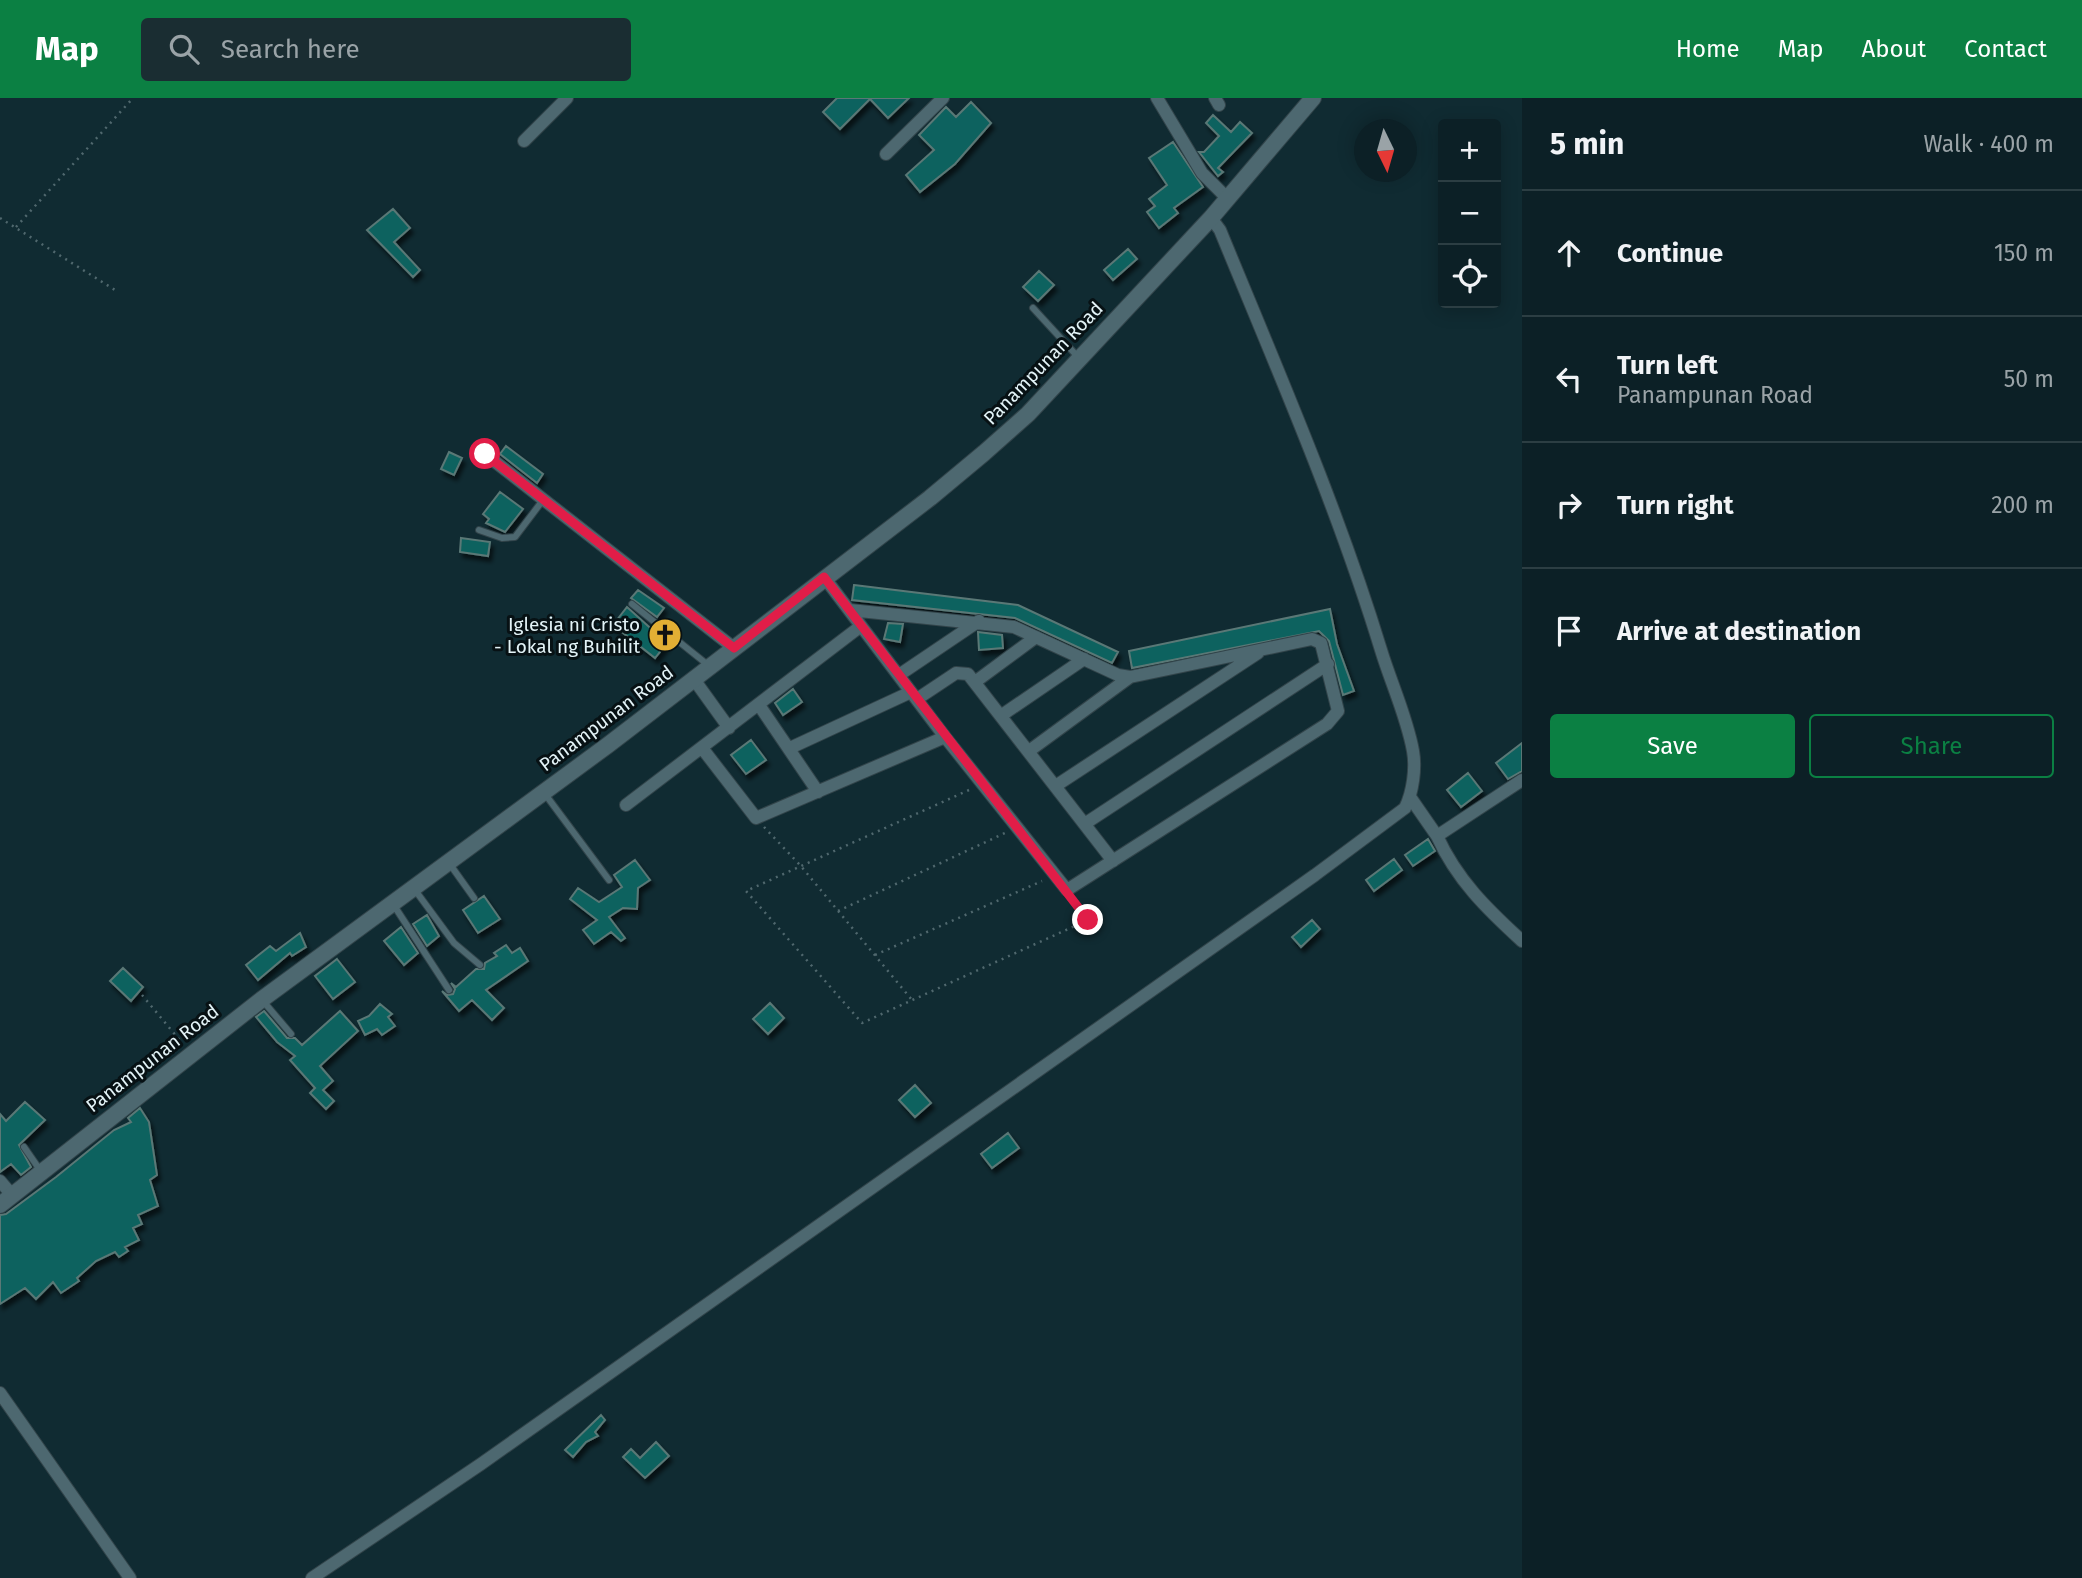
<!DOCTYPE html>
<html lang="en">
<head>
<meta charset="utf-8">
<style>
  body { margin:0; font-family:"Fira Sans",sans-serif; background:#1a2d32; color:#f1f3f6 }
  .controls { position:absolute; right:21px; top:21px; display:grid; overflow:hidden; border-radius:7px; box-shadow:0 4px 18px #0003 }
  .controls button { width:63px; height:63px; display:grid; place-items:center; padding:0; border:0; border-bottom:2px solid #2c3e43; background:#0c2026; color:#f1f3f6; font:35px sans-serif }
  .compass { position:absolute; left:1354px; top:21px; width:63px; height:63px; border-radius:50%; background:#0c2026; box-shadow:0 4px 18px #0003; rotate:175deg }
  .stop { position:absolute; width:21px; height:21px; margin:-16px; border:5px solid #e11d48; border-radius:50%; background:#fff }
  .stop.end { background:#e11d48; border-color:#fff; box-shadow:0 2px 7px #0008 }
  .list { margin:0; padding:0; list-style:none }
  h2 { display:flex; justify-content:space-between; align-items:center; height:91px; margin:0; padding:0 28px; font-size:30px }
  h2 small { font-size:23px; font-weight:400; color:#9aa3a7 }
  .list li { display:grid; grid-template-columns:46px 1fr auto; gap:21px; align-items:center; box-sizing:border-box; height:126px; padding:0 28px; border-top:2px solid #2c3e43 }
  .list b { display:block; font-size:26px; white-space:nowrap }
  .list p { margin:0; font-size:23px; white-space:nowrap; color:#9aa3a7 }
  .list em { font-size:23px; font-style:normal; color:#9aa3a7 }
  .actions { display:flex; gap:14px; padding:21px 28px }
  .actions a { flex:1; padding:16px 0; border:2px solid #0b8043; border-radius:7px; text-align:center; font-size:24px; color:#0b8043 }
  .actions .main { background:#0b8043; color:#fff }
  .icon { flex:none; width:38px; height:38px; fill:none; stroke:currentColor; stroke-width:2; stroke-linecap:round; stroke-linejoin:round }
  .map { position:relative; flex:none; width:1522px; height:1480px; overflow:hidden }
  header { display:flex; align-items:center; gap:42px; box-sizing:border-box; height:98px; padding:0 35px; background:#0b8043; color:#fff }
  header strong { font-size:33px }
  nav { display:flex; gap:38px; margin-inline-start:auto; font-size:24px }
  .search { width:490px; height:63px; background:#1a2d32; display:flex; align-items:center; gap:18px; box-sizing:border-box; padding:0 24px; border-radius:7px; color:#9aa3a7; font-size:26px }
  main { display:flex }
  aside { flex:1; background:#0c2026 }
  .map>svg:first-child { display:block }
</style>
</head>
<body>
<header>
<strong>Map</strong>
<div class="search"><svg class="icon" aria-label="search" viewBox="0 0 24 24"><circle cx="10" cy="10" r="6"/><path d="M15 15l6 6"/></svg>Search here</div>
<nav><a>Home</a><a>Map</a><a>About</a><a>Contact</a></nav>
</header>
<main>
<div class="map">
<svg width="1522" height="1480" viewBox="0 0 1522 1480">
  <defs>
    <filter id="shadow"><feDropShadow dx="3" dy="5" stdDeviation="2" flood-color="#0009"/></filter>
  </defs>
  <rect width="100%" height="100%" fill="#102b32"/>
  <path fill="#0e625f" stroke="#5a7876" stroke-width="2" filter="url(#shadow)" d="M837,0H909L888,20L870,1L840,31L823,14Z
    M971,4L991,25L955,66L920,94L906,77L934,52L919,37L946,9L956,19Z
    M1213,17L1231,34L1240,24L1252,35L1218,70L1223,74L1218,78L1199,54H1204L1219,38L1206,25Z
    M1173,44L1203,89L1174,110L1178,115L1159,130L1147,114L1155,108L1149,101L1167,87L1149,60Z
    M393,111L410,130L394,144L420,172L413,179L367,132Z
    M1128,151L1137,161L1113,182L1104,172Z
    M1039,173L1054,187L1038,203L1023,189Z
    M506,348L543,376L537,385L500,356Z
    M449,354L462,360L454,377L441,371Z
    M500,394L523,411L505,434L486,425L489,421L483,416Z
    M461,440L490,444L488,458L460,454Z
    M854,487L1018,507L1118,554L1112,565L1015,520L852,502Z
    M638,492L664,510L657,519L631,500Z
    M627,509L667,545L655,560L613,527Z
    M1330,511L1337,546L1354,593L1343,597L1329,543L1319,533L1132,570L1129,553Z
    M888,525L903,526L900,544L884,541Z
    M978,534L1002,537L1003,550L979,552Z
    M793,591L802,604L783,617L775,605Z
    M751,642L766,662L746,676L731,657Z
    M1522,645V673L1508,681L1496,665Z
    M1468,675L1482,693L1461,709L1447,692Z
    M1428,741L1435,753L1413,768L1405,757Z
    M1394,761L1402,772L1374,793L1366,782Z
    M635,762L650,782L638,790L637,811L623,810L609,819L625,840L621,843L611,834L594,846L583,832L597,822L570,801L578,790L599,804L622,789L614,777Z
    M484,798L500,821L478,835L463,812Z
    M427,817L439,838L427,848L413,826Z
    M1312,822L1320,831L1301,849L1292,839Z
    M401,829L418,855L404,867L384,843Z
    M300,835L306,849L292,858L290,855L258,882L246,867L270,848L276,853Z
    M506,847L512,855L520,850L528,863L486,892L504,910L492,922L472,902L459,913L442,893L447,897L453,896L455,891L451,885L456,889L476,871H484L485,865L497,858L494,855Z
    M337,861L355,884L333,901L315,878Z
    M123,870L143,889L131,903L110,883Z
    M770,905L784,920L768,936L753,921Z
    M380,906L392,916L388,919L395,928L382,937L377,931L365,937L358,923L369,918Z
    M264,913L287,940H295L302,947L340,913L358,933L320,968L333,983L323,992L334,1003L326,1011L310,995L315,990L290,962L295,958L277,944L256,919Z
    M915,987L931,1005L915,1019L899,1002Z
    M25,1004L45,1022L19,1047L31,1069L21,1077L11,1066L0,1074V1016L6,1023Z
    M140,1010L149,1024L157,1077L150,1082L158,1108L138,1117L142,1126L133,1130L139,1142L125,1149L128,1153L119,1159L115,1154L96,1163L77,1180L79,1183L61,1195L53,1184L36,1201L25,1190L0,1206V1117L6,1116L56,1079L114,1032L131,1024L128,1020Z
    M1008,1035L1019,1050L992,1070L981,1056Z
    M601,1317L605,1322L595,1334L598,1338L586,1344L573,1359L565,1352Z
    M656,1344L669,1358L645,1380L623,1359L631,1351L640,1360Z"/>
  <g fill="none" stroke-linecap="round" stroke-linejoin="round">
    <defs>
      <path id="service" d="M1033,210L1078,259
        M479,432L502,440L515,439L543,402
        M632,506L708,567
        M545,696L609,782
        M449,765L474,800
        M415,792L454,845L480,867
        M393,806L449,892
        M263,903L291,936
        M24,1049L40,1072"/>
      <path id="minor" d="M1157,0L1202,75L1228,101
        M1215,0L1219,7
        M524,43L567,0
        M886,56L943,0
        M485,356L734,550
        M824,479L945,639L1067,792L1327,626L1338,613L1321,545L1312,541L1130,579L1118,577L1014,529L850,512
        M899,577L979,523
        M693,580L729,630
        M975,584L1036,539
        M917,601L956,575L968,576L1113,763
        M759,607L818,694
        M1002,617L1084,561
        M702,650L756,720L945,639
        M790,650L911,594
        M1029,653L1130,579
        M1057,687L1258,555
        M1410,699L1437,738L1522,682
        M626,707L861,528
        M1086,725L1328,566
        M1437,738C1457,782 1487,811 1522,843
        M0,1083L12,1097
        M0,1295L130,1480
        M312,1480L481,1366L1315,777L1405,710C1413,694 1416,670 1413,653C1407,619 1391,585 1381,552C1337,408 1277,271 1220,132L1211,120"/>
      <path id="tertiary" d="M0,1107L261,902L608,647L930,400L984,355L1028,316L1211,120L1313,0"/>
    </defs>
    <use href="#service" stroke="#32444a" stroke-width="8"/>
    <use href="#minor" stroke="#32444a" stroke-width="14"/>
    <use href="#tertiary" stroke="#32444a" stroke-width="18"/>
    <path stroke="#50686e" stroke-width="2.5" stroke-dasharray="2 5" stroke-linecap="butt" d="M0,120L115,192
      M16,129L133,0
      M969,692L746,793L862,925L1088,822L1074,802
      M764,729L800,767L912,902
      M838,813L1005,735
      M875,857L1042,783
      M142,897L182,945"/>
    <use href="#service" stroke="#4d6870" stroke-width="6"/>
    <use href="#minor" stroke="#4d6870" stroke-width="12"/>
    <use href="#tertiary" stroke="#4d6870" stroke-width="16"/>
  </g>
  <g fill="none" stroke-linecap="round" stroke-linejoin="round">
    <path stroke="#e11d48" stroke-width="9" d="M485,356L734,550L824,479L1088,822"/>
  </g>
  <defs>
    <symbol id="church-disc" viewBox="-11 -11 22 22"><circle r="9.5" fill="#e2af34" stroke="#071114"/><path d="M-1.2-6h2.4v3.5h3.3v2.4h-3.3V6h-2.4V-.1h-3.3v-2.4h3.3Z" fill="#111"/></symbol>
  </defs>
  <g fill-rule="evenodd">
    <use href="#church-disc" x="646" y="518" width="38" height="38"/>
  </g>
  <g text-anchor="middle" stroke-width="6" stroke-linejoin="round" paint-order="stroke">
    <g font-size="19" fill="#e3f3f7" stroke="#071114">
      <text transform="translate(1043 265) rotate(-46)" y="7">Panampunan Road</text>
      <text transform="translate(606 620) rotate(-37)" y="7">Panampunan Road</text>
      <text transform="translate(152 960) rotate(-38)" y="7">Panampunan Road</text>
    </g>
    <g font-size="19" fill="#e3f3f7" stroke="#071114" text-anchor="end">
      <text x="640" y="533">Iglesia ni Cristo<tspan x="640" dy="22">- Lokal ng Buhilit</tspan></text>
    </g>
  </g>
</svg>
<div class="controls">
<button>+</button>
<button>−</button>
<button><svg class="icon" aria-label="locate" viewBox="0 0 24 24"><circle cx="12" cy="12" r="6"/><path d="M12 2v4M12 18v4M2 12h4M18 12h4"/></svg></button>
</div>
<svg class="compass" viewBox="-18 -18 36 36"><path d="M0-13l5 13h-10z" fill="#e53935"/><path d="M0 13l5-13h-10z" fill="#9aa3a7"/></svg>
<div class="stop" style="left:485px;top:356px"></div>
<div class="stop end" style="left:1088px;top:822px"></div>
</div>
<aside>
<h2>5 min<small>Walk · 400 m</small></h2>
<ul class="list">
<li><svg class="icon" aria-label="ahead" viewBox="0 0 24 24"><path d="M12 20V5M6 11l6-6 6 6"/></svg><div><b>Continue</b></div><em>150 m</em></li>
<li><svg class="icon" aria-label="left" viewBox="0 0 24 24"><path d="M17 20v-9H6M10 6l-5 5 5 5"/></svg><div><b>Turn left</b><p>Panampunan Road</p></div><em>50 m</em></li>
<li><svg class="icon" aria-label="right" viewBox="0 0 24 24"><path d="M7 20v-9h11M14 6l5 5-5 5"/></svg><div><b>Turn right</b></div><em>200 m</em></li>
<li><svg class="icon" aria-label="arrive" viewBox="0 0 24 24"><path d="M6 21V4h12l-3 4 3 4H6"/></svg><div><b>Arrive at destination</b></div></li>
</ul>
<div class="actions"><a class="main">Save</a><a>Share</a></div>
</aside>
</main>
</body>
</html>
